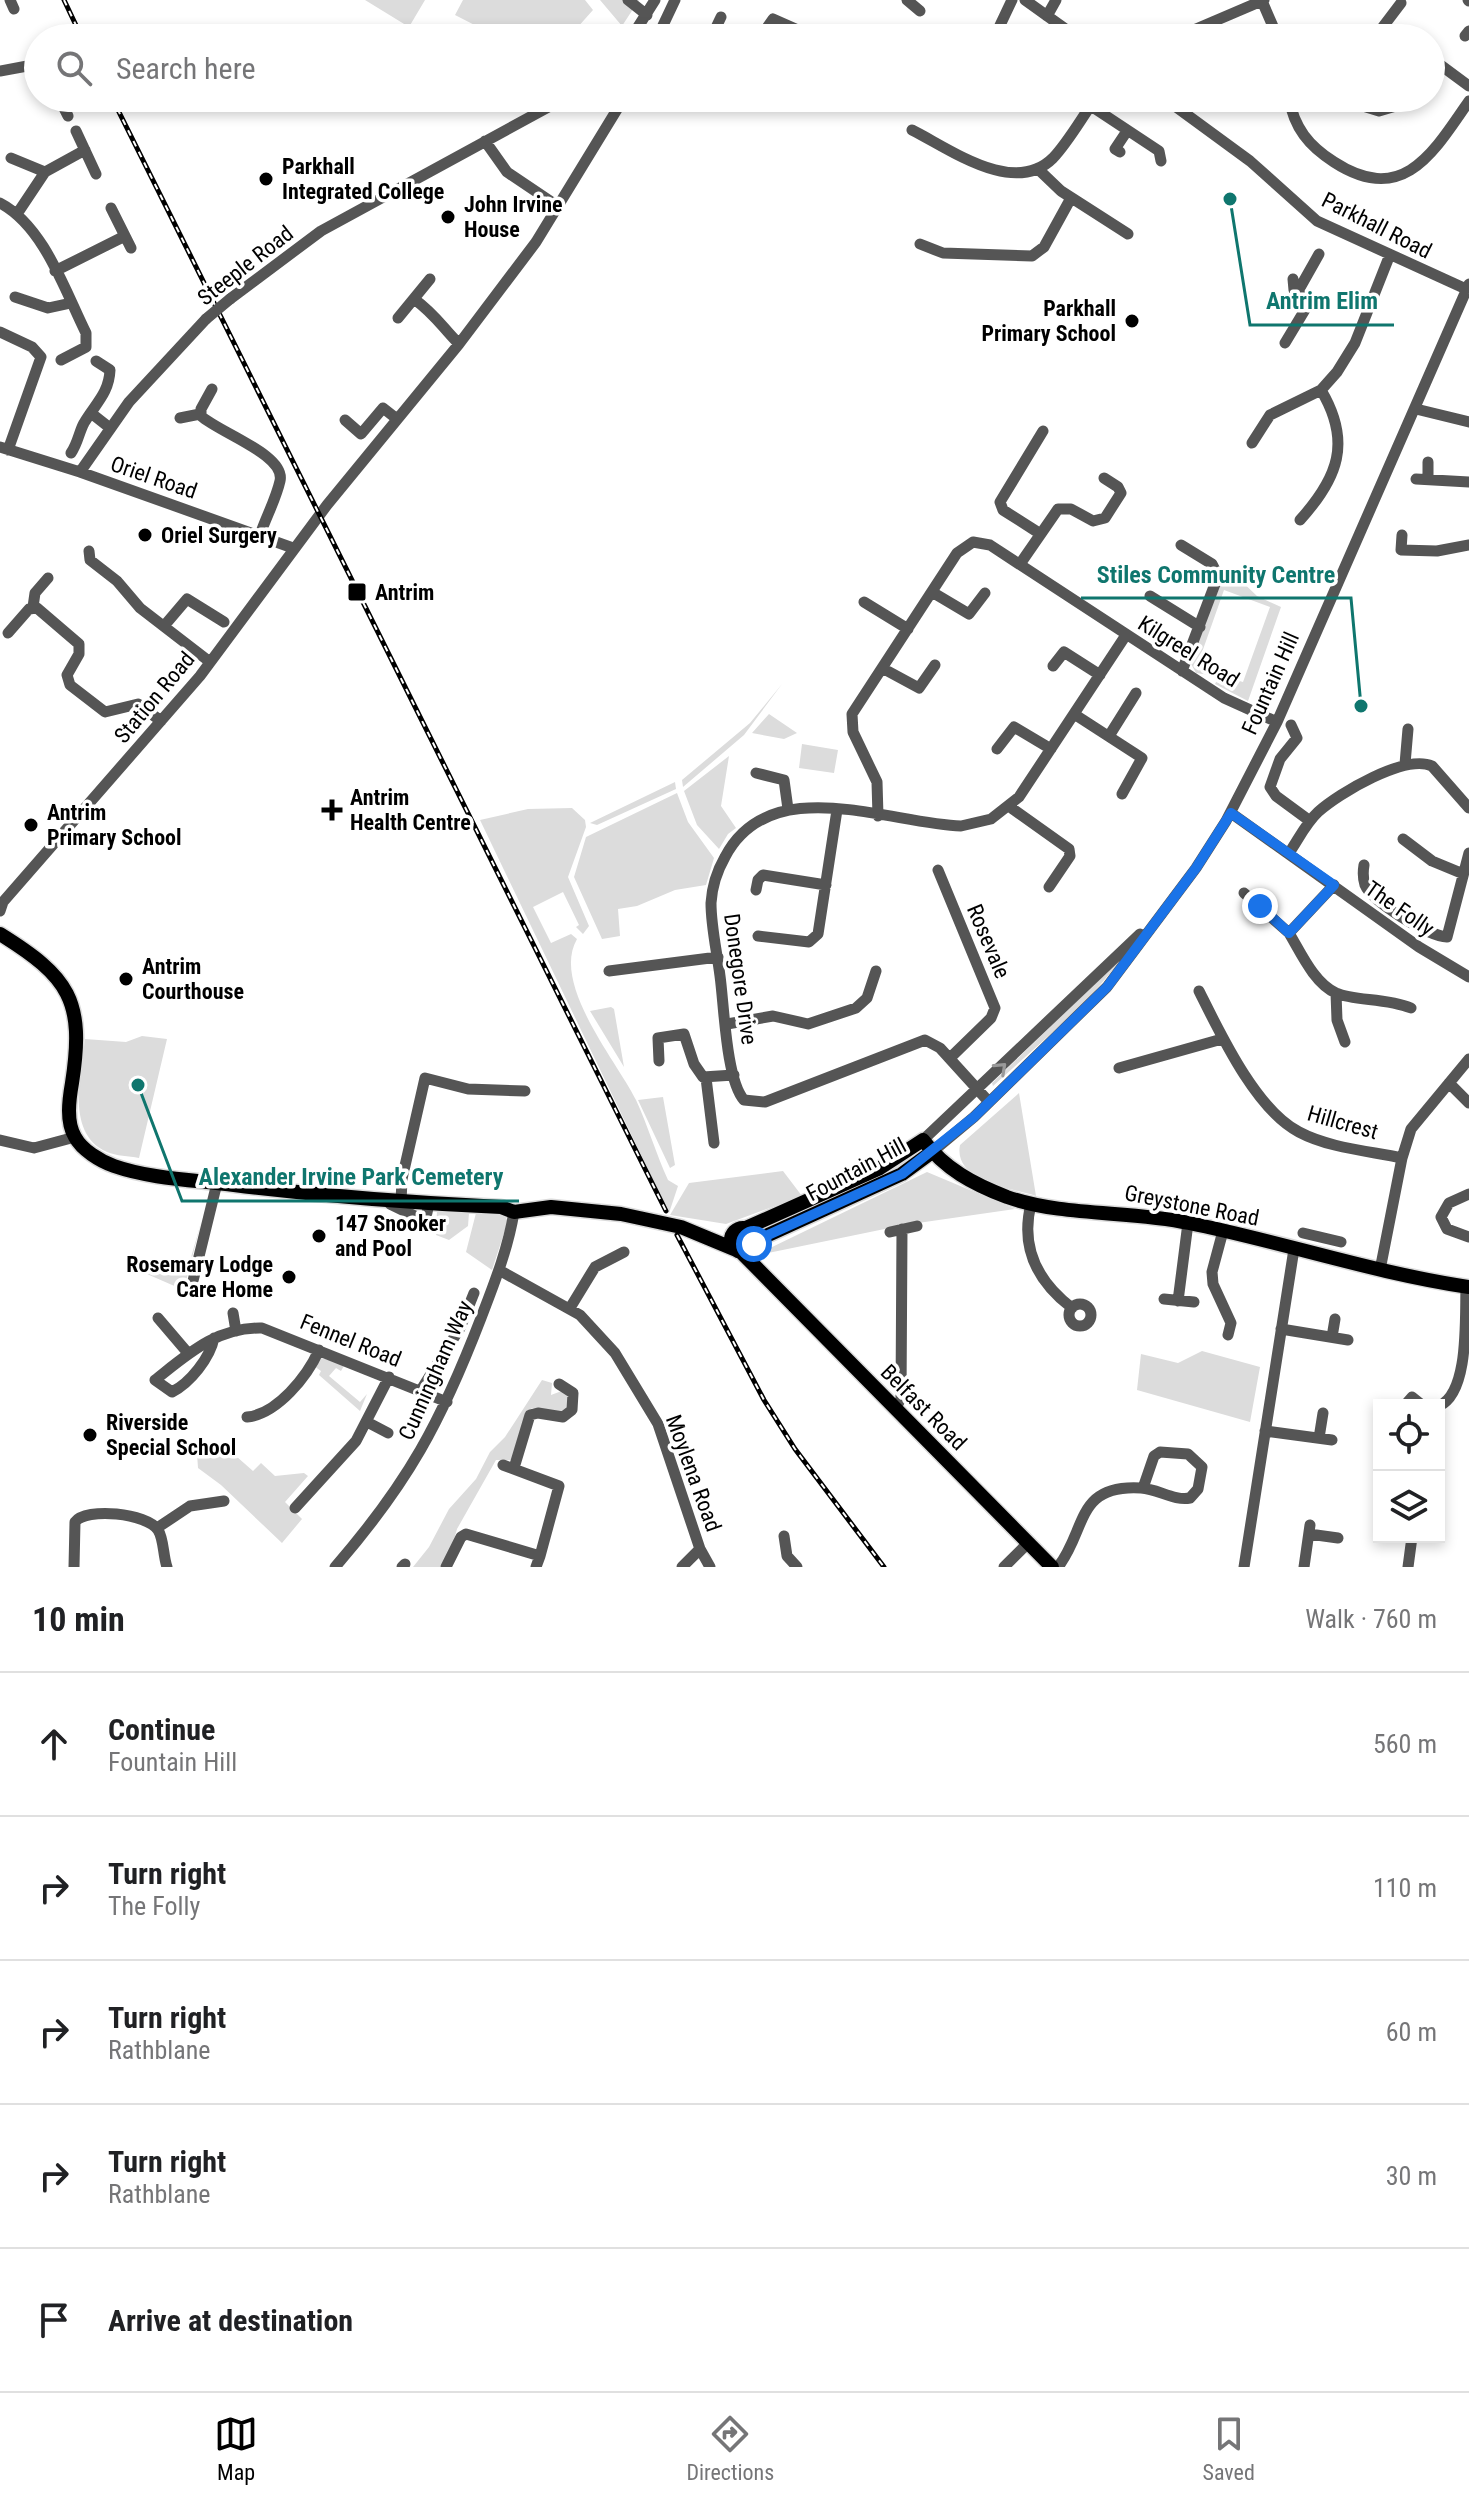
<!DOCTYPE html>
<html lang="en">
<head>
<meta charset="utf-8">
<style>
  body { margin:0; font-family:"Roboto Condensed",sans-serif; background:#f6f6f6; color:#202124 }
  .controls { position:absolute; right:24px; bottom:24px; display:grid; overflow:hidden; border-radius:0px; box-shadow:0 4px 12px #0003 }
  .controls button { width:72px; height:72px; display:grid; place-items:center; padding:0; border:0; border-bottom:2px solid #e0e0e0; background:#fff; color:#202124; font:40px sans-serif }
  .stop { position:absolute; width:24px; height:24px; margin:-18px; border:6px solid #1a73e8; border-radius:50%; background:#fff }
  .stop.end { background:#1a73e8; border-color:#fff; box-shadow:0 2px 8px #0008 }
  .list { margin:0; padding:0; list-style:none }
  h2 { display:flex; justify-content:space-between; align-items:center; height:104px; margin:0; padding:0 32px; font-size:34px }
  h2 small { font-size:26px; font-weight:400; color:#757577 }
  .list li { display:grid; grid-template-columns:52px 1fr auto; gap:24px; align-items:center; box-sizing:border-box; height:144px; padding:0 32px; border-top:2px solid #e0e0e0 }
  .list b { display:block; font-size:30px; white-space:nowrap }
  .list p { margin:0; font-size:26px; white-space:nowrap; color:#757577 }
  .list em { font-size:26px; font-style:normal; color:#757577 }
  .icon { flex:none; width:44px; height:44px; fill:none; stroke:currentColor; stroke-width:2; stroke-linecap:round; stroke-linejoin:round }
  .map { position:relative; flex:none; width:1469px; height:1567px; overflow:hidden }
  .search { position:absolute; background:#fff; box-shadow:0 4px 12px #0003; left:24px; right:24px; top:24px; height:88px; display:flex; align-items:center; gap:20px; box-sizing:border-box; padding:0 28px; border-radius:44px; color:#757577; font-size:30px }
  .sheet { height:824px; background:#fff }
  nav { display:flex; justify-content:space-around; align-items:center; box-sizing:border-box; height:112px; border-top:2px solid #e0e0e0; background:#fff; font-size:22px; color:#757577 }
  nav a { display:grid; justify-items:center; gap:4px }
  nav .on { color:#000 }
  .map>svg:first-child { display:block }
</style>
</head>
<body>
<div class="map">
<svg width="1469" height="1567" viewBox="0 0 1469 1567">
  <rect width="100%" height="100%" fill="#fff"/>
  <path fill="#dcdcdc" d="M365,0H425L409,27Z
    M463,0H585L593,10L568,38H500L455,15Z
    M600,0H639L622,26Z
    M1234,574L1257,596L1281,607L1248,701L1215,684L1218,678L1224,680L1226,677L1243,682L1270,607L1224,590L1200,658L1214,664L1210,675L1196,673L1190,662L1222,580Z
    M782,684L744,735L683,787L682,780L750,723Z
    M769,714L797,733L784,739L752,733Z
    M802,744L838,750L834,773L799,768Z
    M729,756L721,806L736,828L728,834L719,849L697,825L684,791Z
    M675,782L676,789L597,825L590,823Z
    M677,793L688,822L714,858L706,885L675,890L637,906L618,909L620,936L602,939L574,877L586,837Z
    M572,808L585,820L586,827L568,877L589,926L583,934L576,927L579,925L563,892L533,907L551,943L571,934L577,939C551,984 616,1060 636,1100C648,1126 656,1154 668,1180L678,1186L669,1213L480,820L528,809Z
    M1128,952L1084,1004L993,1086L992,1083Z
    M611,1007L614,1009L624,1067L590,1011Z
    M142,1036L167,1039L139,1158C129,1156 116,1156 107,1152C65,1134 81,1073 85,1039L126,1042Z
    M1019,1093L1036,1196C1011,1188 953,1181 960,1145Z
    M663,1097L675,1165L670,1168L638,1100Z
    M783,1171L802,1196L726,1224L670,1215L689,1183Z
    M927,1172L1015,1209L904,1225L768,1253V1249Z
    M437,1210L469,1213L468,1226L449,1240L436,1235Z
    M476,1213L504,1215L508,1221L492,1270L466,1252Z
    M202,1219L185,1285L179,1288L140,1271L146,1264L166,1269L168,1263L188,1268Z
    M1202,1351L1260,1367L1250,1422L1137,1390L1141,1354L1178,1363Z
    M321,1358L345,1364L341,1371L336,1368L329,1376L360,1402L367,1394L360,1411L319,1375L321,1371L314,1366Z
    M542,1380L552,1383L551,1395L567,1389L572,1403L559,1414L532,1408L525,1416L512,1460H496L457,1529L450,1554L440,1567H413L429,1547L449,1509L476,1479L490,1452L505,1437Z
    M196,1439L210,1452L220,1442L253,1471L261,1463L275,1476L304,1473L308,1476L285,1502L302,1519L282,1543L221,1485L198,1468Z"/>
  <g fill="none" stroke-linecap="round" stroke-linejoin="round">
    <defs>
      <path id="major" d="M0,934C69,977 85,1000 72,1083C69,1100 66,1122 75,1137C82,1150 100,1161 114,1166C151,1179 196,1180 234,1185C323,1196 412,1203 501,1207L514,1212L551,1207L621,1214L681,1227L734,1249
        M731 1240a12 12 0 1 1 24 0a12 12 0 1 1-24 0Z
        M746,1228L880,1168L923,1140C945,1169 973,1184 1007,1197C1065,1217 1129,1210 1189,1223C1283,1242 1374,1273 1469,1287
        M755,1241L902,1174L932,1152
        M741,1252L1052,1567"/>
    </defs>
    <use href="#major" stroke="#dbdbdb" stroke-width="17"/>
    <path stroke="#555" stroke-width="11" d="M10,0L14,9
      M628,0L647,15
      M907,0L920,11
      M1025,0L1078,38
      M1468,0L1469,1
      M1262,1L1278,38
      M1047,16L1056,0
      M1382,28L1401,3
      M1465,36L1469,31
      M631,38L655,0
      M657,38L675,0
      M711,38L721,17
      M760,38L773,19L816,38
      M994,38L1012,0
      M1175,38L1264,0
      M1347,38L1385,28L1404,38
      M1431,58L1469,86
      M0,71L38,64
      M59,98L68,116
      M1164,98L1250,161L1317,221L1466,289
      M1289,98C1294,128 1309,146 1334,162C1402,206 1432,155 1469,101
      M1361,98L1366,107L1379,111L1406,103L1404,98
      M1091,106L1159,151L1161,161
      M912,130C950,149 1014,197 1053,158C1069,141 1082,117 1096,98
      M76,131L96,174
      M485,141L507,172L559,207
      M1120,152L1115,149L1127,131
      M11,158L45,172
      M1038,169L1061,191L1128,234
      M0,203C44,226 65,291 86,333V347L61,360
      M111,208L131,248
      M17,214L45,172L85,150
      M920,244L943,253L1032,256L1044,247L1071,198
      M55,271L125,236
      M1297,293L1319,254
      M15,297L48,308L71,303
      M230,299L321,231L565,98
      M414,299C435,314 442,327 459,344
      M398,318L430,279
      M0,332L32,347L41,357L8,450
      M1285,343L1306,308L1303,297L1294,290L1293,279
      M212,389L201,409V416C220,433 286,455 280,481C276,499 266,517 260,535
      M1416,409L1469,422
      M91,413L110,428
      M180,418L200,414
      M345,420L361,434L383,408L397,419
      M1252,443L1270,415L1321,390L1337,372L1355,343L1389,257
      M0,447L80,472L293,548
      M71,453C78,443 79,432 84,423C96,403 109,393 110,370L96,361
      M1428,462V479
      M80,472L129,402L206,319
      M1416,479L1469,482
      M1300,520C1338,478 1352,442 1321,390
      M1039,533L1003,510L1000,502L1043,431
      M1402,535L1401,550L1437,551L1469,545
      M1181,545L1212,564L1218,576L1182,671
      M89,551L90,560L117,581L140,608L210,662
      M1020,564L1058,509H1071L1093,521L1105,518L1121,493L1118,487L1104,478
      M932,592L969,614L985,593
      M1150,596L1200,627
      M864,602L908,629
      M33,607L35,593L48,578
      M164,626L187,599L224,622
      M8,633L29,609L37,608L79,644V654L67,675L70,685L105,712L138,704L161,721
      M1053,666L1064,652L1100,675
      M882,668L919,688L935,665
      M1074,714L1142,758L1122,794
      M1291,725L1297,738L1280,759L1270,787L1276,796L1310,821
      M1109,736L1136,693
      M997,749L1014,727L1051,749
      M1405,764L1408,729
      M756,773L784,780L788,809
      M1010,807L1069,849L1070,856L1049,887
      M1231,813L1419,947L1469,977
      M878,816L877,782L853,732L852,714L957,553L973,542L990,545L1224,698L1277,722
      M1403,839L1432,861L1461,873
      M1289,853C1298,840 1306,823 1318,812C1339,793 1405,754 1432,766L1469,808
      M1364,865C1363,871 1363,879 1365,885C1372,902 1428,936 1447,937L1469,853
      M938,870L995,1008L991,1018L950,1058
      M1334,885L1289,933C1301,953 1314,983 1336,993C1354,1001 1386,998 1411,1008
      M756,890L758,880L763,875L826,885
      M1244,893L1289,933
      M0,911L3,902L200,676L327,505L459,344L536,242L624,98
      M758,936L809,942L818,934L837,810
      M609,971L718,957
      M1199,991C1220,1033 1256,1110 1299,1132C1329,1148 1369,1151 1402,1158
      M1336,993L1337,1020L1345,1042
      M727,1024L773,1016L808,1024L856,1008L867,998L876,971
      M659,1061L658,1038L684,1034L694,1064L703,1077L734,1075
      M1119,1068L1222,1039
      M706,1078L714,1143
      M1449,1083L1469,1103
      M989,1102L940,1048L925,1040L765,1102L744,1100C726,1080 724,1004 720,976C717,952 711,927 711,903C712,887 717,871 725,857C770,771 887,823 961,826L991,819L1019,797L1126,635
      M0,1140L34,1148L75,1137
      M923,1140L1140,934
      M932,1152L974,1117L1107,987L1196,868L1226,821L1277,722L1469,284
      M1469,1194L1449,1203L1441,1217L1447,1229L1469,1237
      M401,1202L402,1179L425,1078L468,1089L525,1091
      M390,1204L425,1221L429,1204
      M1031,1204C1020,1248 1038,1282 1072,1308
      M1223,1231L1212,1272L1213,1284L1231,1323L1228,1335
      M890,1232L917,1226
      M1303,1233L1341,1242
      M499,1270L580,1315L615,1353L658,1424L700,1549L710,1567
      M1380,1270L1402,1158L1411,1129L1469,1059
      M191,1289L217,1183
      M1164,1299L1194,1302
      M1178,1301L1188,1223
      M1069 1315a11 11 0 1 1 22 0a11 11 0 1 1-22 0Z
      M570,1308L595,1267L624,1252
      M233,1313L236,1331
      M158,1318L187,1352
      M1281,1329L1348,1340
      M1332,1337L1335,1319
      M214,1338C210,1358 190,1383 172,1392L155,1380C188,1354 217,1327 262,1328L447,1402
      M421,1390L460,1328L474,1293
      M1405,1405L1412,1397L1422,1405
      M1439,1406C1469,1393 1465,1321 1466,1287
      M895,1408L901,1399L902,1229
      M247,1417C277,1414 307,1377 319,1350
      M367,1422L388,1433
      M1265,1431L1332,1440
      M1319,1438L1323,1413
      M503,1465L559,1486L540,1556
      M514,1468L530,1415L538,1413L563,1417L572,1410L573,1393L559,1384
      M295,1508L356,1441L389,1377
      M157,1528L190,1506L224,1501
      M1309,1534L1338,1538
      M784,1536L787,1556L797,1567
      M74,1567L75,1522C86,1507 147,1513 158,1530C164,1539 163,1556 167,1567
      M335,1567C408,1483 441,1422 481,1318C494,1284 508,1249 514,1212
      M402,1567L405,1564
      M446,1567L461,1537L466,1534L540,1556L536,1567
      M682,1567L700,1549
      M1004,1567L1028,1543
      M1058,1567C1087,1530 1075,1484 1141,1488C1158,1489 1174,1501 1190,1498L1198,1489L1202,1467L1188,1454L1160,1452L1154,1456L1143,1488
      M1244,1567L1294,1249
      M1304,1567L1310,1525
      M1408,1567L1412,1537"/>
    <use href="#major" stroke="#000" stroke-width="14"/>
    <defs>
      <path id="rail" d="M64,0L82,38
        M112,98L666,1211
        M677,1235L764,1400L795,1449L884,1567"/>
    </defs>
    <use href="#rail" stroke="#000" stroke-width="5"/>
    <use href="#rail" stroke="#fff" stroke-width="2" stroke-dasharray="6" stroke-linecap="butt"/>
    <path stroke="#555" stroke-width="11" d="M206,319L230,299"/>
  </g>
  <defs><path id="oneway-chevron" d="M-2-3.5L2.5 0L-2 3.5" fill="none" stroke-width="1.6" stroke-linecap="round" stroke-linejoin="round" transform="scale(2)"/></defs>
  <use stroke="#999" href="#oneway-chevron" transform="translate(1001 1068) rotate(-43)"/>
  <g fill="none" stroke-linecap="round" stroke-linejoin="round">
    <path stroke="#1a73e8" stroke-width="10" d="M754,1244L755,1241L902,1174L974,1117L1107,987L1196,868L1231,813L1334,885L1289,933L1260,906"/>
  </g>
  <g fill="#000" stroke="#fff" stroke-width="3">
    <circle cx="266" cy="179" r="8"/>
    <circle cx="448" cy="217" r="8"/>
    <circle cx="1132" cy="321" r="8"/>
    <circle cx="145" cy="535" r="8"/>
    <rect x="347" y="582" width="20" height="20" rx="4"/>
    <path d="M328 798h8v8h8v8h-8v8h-8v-8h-8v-8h8z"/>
    <circle cx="31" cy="825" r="8"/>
    <circle cx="126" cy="979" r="8"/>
    <circle cx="319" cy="1236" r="8"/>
    <circle cx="289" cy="1277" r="8"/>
    <circle cx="90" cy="1435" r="8"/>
  </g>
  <g text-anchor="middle" stroke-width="7" stroke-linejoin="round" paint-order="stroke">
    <g font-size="22" font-weight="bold" fill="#000" stroke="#fff" text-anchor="start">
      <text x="282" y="174">Parkhall<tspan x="282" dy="25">Integrated College</tspan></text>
      <text x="464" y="212">John Irvine<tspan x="464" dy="25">House</tspan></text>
      <text x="1116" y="316" text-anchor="end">Parkhall<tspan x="1116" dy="25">Primary School</tspan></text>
      <text x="161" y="543">Oriel Surgery</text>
      <text x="375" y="600">Antrim</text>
      <text x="350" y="805">Antrim<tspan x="350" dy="25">Health Centre</tspan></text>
      <text x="47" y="820">Antrim<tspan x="47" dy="25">Primary School</tspan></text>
      <text x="142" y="974">Antrim<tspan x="142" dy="25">Courthouse</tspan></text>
      <text x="335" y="1231">147 Snooker<tspan x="335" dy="25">and Pool</tspan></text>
      <text x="273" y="1272" text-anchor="end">Rosemary Lodge<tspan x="273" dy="25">Care Home</tspan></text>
      <text x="106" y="1430">Riverside<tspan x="106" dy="25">Special School</tspan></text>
    </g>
    <g font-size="22" fill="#000" stroke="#fff">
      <text transform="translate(1377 225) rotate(27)" y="8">Parkhall Road</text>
      <text transform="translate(245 265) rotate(-38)" y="8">Steeple Road</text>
      <text transform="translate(154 477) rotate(19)" y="8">Oriel Road</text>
      <text transform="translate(1189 651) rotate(32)" y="8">Kilgreel Road</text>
      <text transform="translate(1270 683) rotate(-66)" y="8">Fountain Hill</text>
      <text transform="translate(154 697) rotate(-50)" y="8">Station Road</text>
      <text transform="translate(1400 908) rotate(35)" y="8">The Folly</text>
      <text transform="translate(989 941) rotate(67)" y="8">Rosevale</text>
      <text transform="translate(741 979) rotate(82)" y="8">Donegore Drive</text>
      <text transform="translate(1343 1122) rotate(16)" y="8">Hillcrest</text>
      <text transform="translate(856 1169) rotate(-28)" y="8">Fountain Hill</text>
      <text transform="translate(1192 1205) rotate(11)" y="8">Greystone Road</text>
      <text transform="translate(351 1340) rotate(22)" y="8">Fennel Road</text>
      <text transform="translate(435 1370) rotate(-66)" y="8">Cunningham Way</text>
      <text transform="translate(924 1407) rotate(45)" y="8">Belfast Road</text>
      <text transform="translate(694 1473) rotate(70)" y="8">Moylena Road</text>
    </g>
  </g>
  <path fill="none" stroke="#0f766e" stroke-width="3" d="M1230 199L1250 325H1394M1361 706L1351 598H1081M138 1085L182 1201H519"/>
  <g fill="#0f766e" stroke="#fff" stroke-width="3">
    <circle cx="1230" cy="199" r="8"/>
    <circle cx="1361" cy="706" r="8"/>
    <circle cx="138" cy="1085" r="8"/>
  </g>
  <g font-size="24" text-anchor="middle" font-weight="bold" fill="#0f766e" stroke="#fff" stroke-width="7" stroke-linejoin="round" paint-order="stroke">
    <text x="1322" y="309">Antrim Elim</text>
    <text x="1216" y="583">Stiles Community Centre</text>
    <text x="351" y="1185">Alexander Irvine Park Cemetery</text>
  </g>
</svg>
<div class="controls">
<button><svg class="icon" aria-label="locate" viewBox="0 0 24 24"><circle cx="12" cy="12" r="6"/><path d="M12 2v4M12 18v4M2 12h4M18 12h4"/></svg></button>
<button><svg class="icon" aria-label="layers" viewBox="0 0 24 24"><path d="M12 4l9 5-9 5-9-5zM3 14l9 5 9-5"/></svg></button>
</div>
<div class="stop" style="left:754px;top:1244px"></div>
<div class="stop end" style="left:1260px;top:906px"></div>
<div class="search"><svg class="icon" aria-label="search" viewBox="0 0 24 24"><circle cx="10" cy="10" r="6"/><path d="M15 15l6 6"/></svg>Search here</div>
</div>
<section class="sheet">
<h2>10 min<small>Walk · 760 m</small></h2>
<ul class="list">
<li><svg class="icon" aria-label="ahead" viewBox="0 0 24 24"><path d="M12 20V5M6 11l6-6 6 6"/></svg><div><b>Continue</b><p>Fountain Hill</p></div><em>560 m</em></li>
<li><svg class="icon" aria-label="right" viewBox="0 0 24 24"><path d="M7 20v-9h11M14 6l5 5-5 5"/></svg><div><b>Turn right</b><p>The Folly</p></div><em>110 m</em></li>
<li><svg class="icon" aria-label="right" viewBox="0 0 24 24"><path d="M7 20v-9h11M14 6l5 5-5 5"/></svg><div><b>Turn right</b><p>Rathblane</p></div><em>60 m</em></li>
<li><svg class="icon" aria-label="right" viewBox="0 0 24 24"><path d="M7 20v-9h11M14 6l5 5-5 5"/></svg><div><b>Turn right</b><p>Rathblane</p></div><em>30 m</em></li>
<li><svg class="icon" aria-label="arrive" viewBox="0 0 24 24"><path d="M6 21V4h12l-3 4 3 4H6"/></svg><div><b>Arrive at destination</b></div></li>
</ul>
</section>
<nav>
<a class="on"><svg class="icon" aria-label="map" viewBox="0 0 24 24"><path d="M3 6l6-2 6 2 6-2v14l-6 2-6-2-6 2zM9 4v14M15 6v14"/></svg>Map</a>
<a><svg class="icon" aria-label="directions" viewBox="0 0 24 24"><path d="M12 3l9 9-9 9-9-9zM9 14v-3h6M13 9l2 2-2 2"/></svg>Directions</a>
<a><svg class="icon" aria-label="saved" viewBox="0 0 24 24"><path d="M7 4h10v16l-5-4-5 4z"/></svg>Saved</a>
</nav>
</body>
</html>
